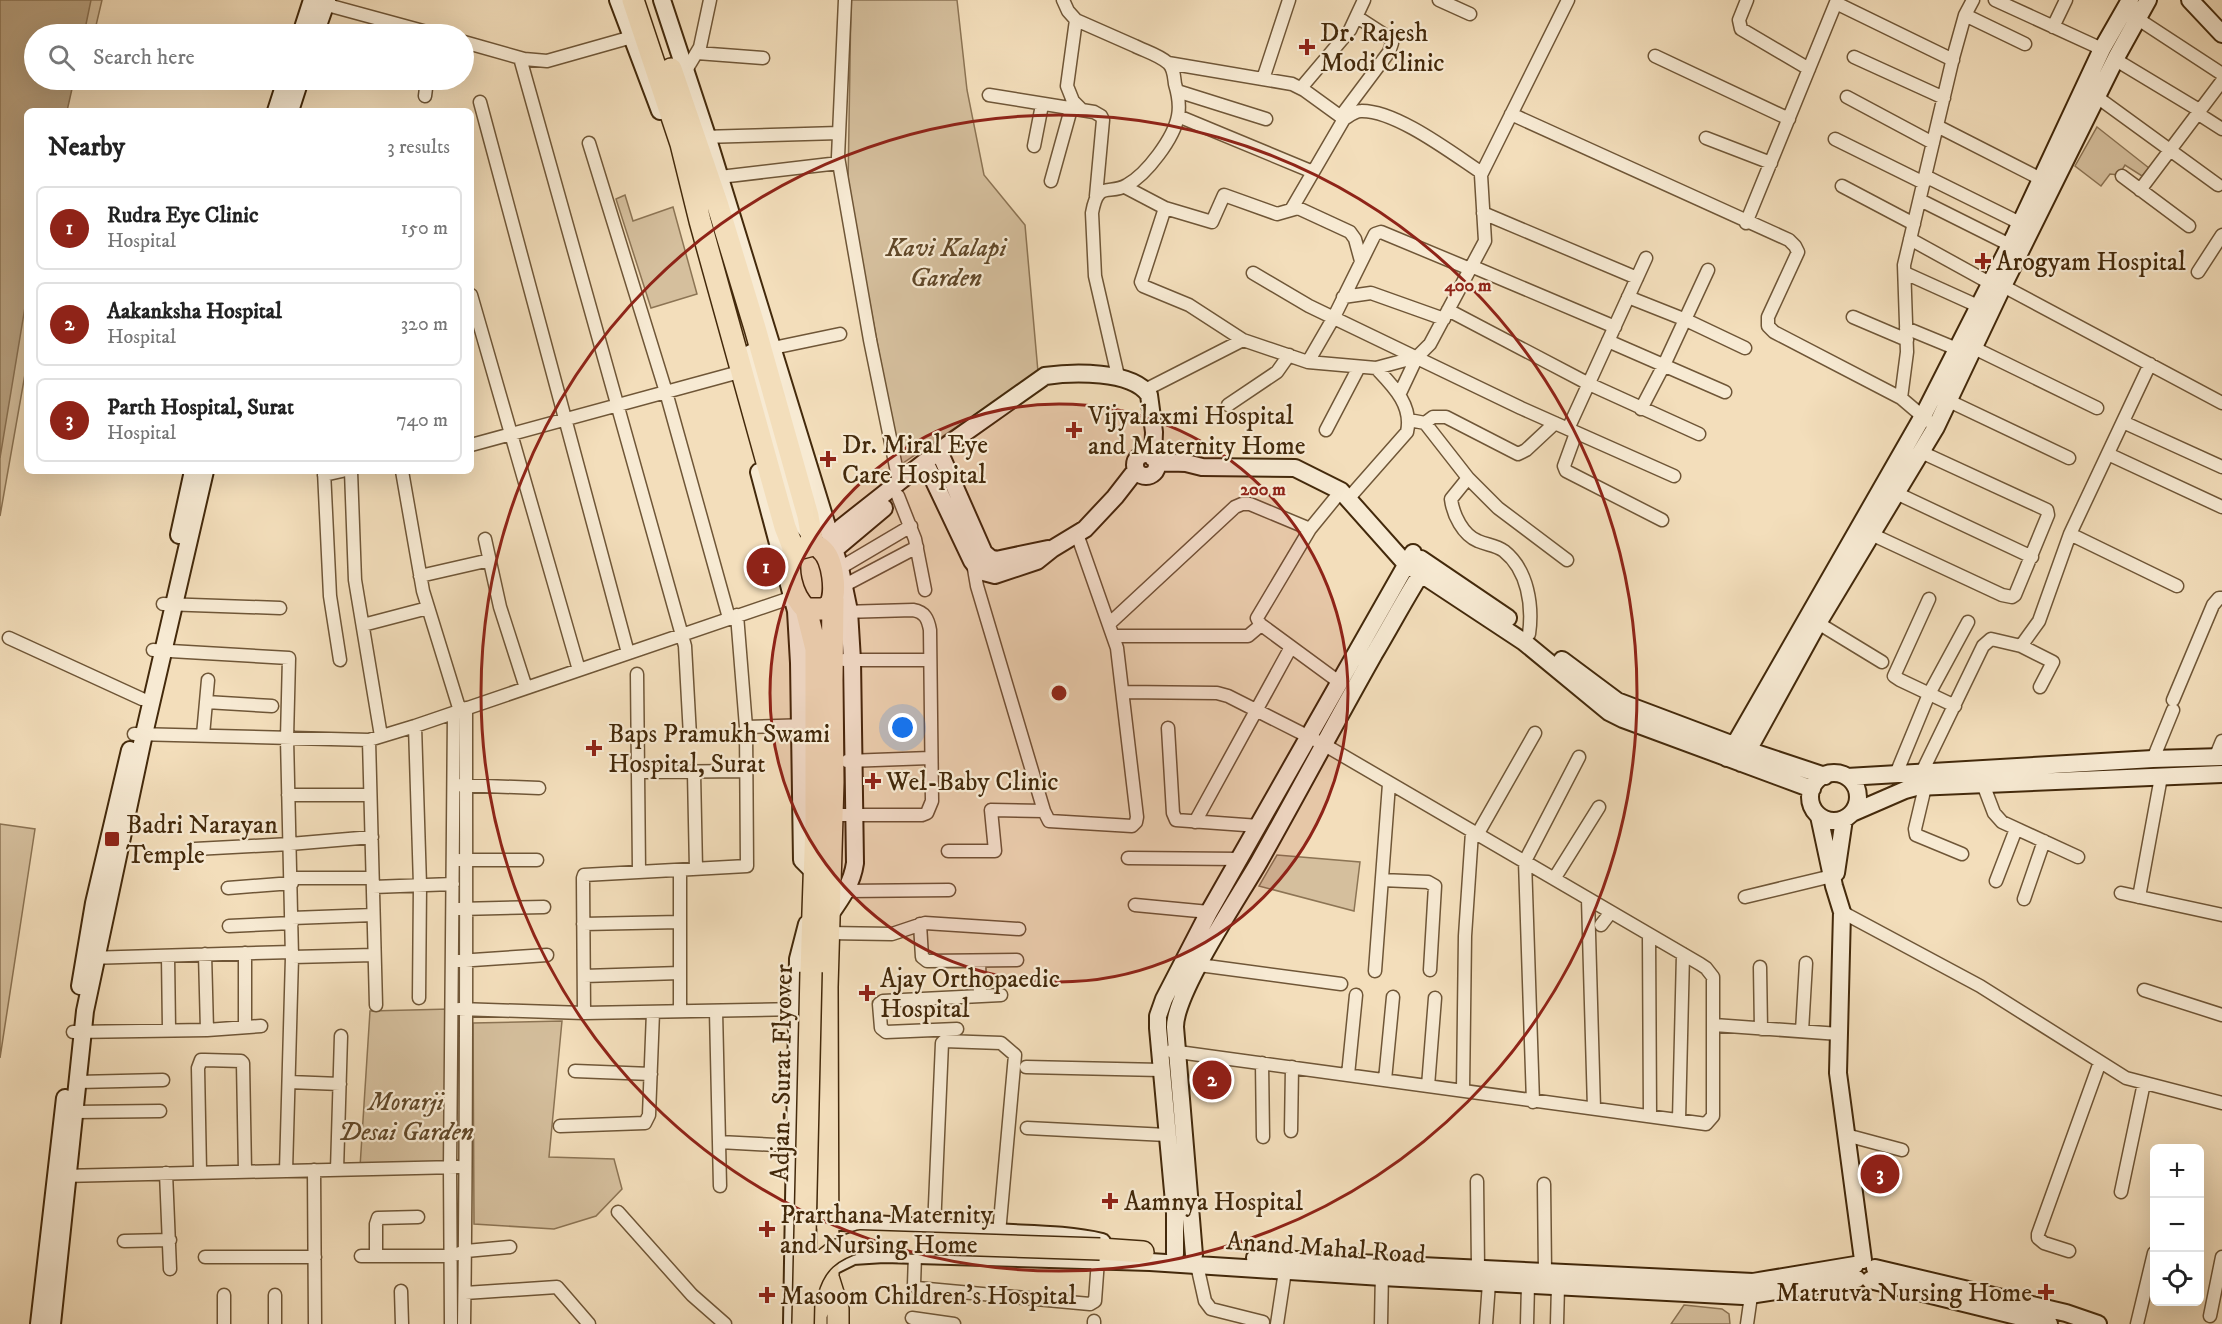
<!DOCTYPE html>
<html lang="en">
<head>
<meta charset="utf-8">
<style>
  body { margin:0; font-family:"IM FELL DW Pica",serif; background:#f6f6f6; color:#222 }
  .controls { position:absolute; right:18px; bottom:18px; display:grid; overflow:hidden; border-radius:9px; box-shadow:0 6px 24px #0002 }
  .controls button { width:54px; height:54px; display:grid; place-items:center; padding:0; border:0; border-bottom:2px solid #e0e0e0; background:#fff; color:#222; font:30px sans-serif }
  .you { position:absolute; left:903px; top:728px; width:21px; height:21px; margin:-15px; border:4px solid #fff; border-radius:50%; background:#1a73e8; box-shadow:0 0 0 9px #1a73e833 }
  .badge { display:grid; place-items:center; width:39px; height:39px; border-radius:50%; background:#8f2418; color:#fff; font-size:20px; font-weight:700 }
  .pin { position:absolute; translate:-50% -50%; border:3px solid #fff; box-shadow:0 2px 6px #0006 }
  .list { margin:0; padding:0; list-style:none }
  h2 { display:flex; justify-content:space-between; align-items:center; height:78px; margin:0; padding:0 24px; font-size:26px }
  h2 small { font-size:20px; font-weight:400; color:#767676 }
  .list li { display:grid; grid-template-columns:39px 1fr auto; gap:18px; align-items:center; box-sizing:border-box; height:84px; margin:0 12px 12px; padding:0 12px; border:2px solid #e0e0e0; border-radius:9px }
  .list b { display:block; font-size:22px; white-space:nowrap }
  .list p { margin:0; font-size:20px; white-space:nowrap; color:#767676 }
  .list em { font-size:20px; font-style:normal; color:#767676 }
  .icon { flex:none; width:33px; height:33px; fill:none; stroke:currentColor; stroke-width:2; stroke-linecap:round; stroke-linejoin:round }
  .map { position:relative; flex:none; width:2222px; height:1324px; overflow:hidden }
  .search { position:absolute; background:#fff; box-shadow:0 6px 24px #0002; left:24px; top:24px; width:450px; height:66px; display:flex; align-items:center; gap:15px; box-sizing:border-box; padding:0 21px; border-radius:33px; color:#767676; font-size:22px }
  .panel { position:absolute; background:#fff; box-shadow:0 6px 24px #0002; left:24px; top:108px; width:450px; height:366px; border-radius:9px }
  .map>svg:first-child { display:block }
</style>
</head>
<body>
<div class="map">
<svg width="2222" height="1324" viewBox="0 0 2222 1324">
  <rect width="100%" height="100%" fill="#f3debb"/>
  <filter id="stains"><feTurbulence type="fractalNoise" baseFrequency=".00333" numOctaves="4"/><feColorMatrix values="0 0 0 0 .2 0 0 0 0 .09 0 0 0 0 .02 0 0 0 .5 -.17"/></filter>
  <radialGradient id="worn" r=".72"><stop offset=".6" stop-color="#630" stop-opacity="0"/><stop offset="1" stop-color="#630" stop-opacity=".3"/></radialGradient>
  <path fill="#d5bf9d" stroke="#8c7454" stroke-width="1.5" d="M78,0H102L94,34H70Z
    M851,0H957L967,90L984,175L1025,225L1038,372L900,465L848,186Z
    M2097,127L2149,168L2142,176L2125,165L2119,175L2110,174L2101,186L2075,166Z
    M625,195L633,221L673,207L697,294L651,308L616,199Z
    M27,219V363L0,516V374Z
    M0,824L35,829L0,1058Z
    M1277,855L1360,862L1354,911L1259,886Z
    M450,1009L448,1165L360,1167L370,1011Z
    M562,1021L549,1157L614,1159L622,1189L596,1216L554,1229L474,1224L473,1023Z
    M1684,1305L1722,1309L1729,1314L1730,1324H1671Z"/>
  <path fill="#b7a07f" stroke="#897051" stroke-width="1.5" d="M0,0H91L84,34H34V80H74L67,111H27V295L0,458Z"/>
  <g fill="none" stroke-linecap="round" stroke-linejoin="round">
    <defs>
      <path id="street" d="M845,0L838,157L870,340L899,482
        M1063,0L1068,11L1076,20C1096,29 1115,37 1135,46C1145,51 1159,55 1168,63C1174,68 1174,77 1175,84C1178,94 1180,106 1178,116C1174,138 1147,174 1127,185C1109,196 1098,179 1092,213L1095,276L1118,376
        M1439,0L1470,14
        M1747,0L1739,20L1741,29L1809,69
        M1995,0L2102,49
        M320,3L434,34
        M1836,3L1953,60
        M1965,15L2025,44
        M2138,19L2222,74
        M1076,20L1067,86L1073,101L1082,110
        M2053,27L2066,0
        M464,42L524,59L547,61L632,37
        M697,53L763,58
        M1655,56L1789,119
        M1854,57L1944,98
        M520,58L685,646L690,736
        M2116,60L2199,110
        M1168,63L1292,84L1304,90L1344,119C1349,116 1355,111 1361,111C1396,110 1453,154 1482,173
        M685,72L700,47L710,0
        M1263,79L1289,0
        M1301,88L1350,30L1364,0
        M1177,91L1266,119
        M989,95L1094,112L1101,116L1103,120L1096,196
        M425,96L427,80
        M1847,97L1933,143
        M2097,97L2218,185
        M480,102L628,653
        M2197,113L2222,129
        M1511,114L1789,240L1795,246L1798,252L1768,317V326L1774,332L1901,398L1928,421
        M1178,116L1313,172
        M1341,116L1389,52L1392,43L1391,39L1357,17
        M1937,126L2041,179
        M702,137L839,133
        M1706,138L1771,163
        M1835,139L1924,183
        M589,143L666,392L729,618
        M1034,146L1042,105
        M1925,176L2020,223
        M2122,176L2189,226
        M720,177L839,163
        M1051,181L1071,109
        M1842,186L1914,224
        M1125,187L1165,208L1212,222L1224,195L1277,214L1298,208L1350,232L1355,239L1361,261
        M2140,190L2222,81
        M1920,200L2010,245
        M1165,208L1141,282L1143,286L1189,305L1243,340L1308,362L1376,368L1417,357L1430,344L1485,241L1481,175L1568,0
        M1291,210L1344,119
        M1483,213L1637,278
        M1746,223L1837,0
        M1910,239L1997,287
        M1471,266L1615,327
        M2198,272L2222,235
        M1253,273L1309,306L1521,408L1674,476
        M1905,273L1978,306
        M2003,286L2222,403
        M471,295L579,670
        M1343,297L1371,293L1444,319
        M1628,297L1686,320L1745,348
        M1448,310L1589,384L1699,434
        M1853,317L1907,340
        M1906,328L1957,349
        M1608,341L1725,392
        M773,348L840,334
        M1974,348L2097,408
        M1308,362L1334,317L1375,234L1381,232L1470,269
        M1145,390L1243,340
        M1400,393L1417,357
        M1901,398L1907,352L1904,265L1953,58L1965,15L1973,0
        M1949,401L2069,458
        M1228,405L1277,372L1289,355
        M1641,409L1664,365L1708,270
        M1409,420L1425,423L1433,417H1446L1518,454L1526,450L1555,423
        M2123,422L2222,467
        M1425,423L1468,478L1498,508L1567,560
        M1568,429L1646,258
        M1326,430L1359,367
        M1576,433L1564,466L1566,471L1662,520
        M471,445L732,374
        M2108,454L2222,507
        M324,471L330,596L340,660
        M351,471L355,580L381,736
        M402,471L423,591L460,711
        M324,475L342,471
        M1468,478L1451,499C1453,515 1463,535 1478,541C1487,545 1496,545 1504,551C1528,570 1533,606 1529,634
        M1896,493L2032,557
        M898,496L915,539L925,590
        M1348,499L1407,432C1413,405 1393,386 1376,368
        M1871,534L2002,595L2012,597L2015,595L2048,515L2047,510L1921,452
        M2070,534L2177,586
        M485,539L500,607L526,688
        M973,563L977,586L1044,811L1049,821L1132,826L1136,822L1137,817L1117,648L1077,534
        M840,568L911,526
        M420,576L490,560
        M845,585L917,547
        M1929,599L1894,676L1900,680L1955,706
        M163,604L280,608
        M1818,623L1882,662
        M1109,624L1235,507L1242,504H1250L1310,529
        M363,625L428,608
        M1113,636H1248L1261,625
        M9,638L142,699
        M2021,646L2053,662L2040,687
        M153,650L289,658L287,738L292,957L286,1171
        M844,660H930
        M637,674L639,871
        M1339,682L1260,624L1257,618L1310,529L1341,491
        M1123,692L1217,693L1228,696L1323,744L1700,964L1706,968L1713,977V1116L1706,1124L1171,1051
        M2173,700L2213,605L2219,598H2222
        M206,702L272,706
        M415,726L420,885L419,998
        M746,727L808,725
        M1168,728L1173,813L1176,820L1259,826
        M134,734L369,740L415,726L796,596
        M203,735L208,680
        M369,740L376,1005
        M2215,758L2222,741
        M2153,759L2173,710
        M847,761L930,758
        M640,772L746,771
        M1922,772L1983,646L1991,639L2021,646L2039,621L2070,534L2150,364
        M694,773L696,869
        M1896,774L1929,694L1968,622
        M1983,784L1994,813L2002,822L2078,857
        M459,785L539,788
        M1925,787L1915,829L1916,835L1962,854
        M288,795H370
        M832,815H922L927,813L932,801L930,630C928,619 925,612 913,610L842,612
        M1195,822L1291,647
        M1477,835L1535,733
        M195,849L290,844L372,837
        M948,851H995L991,810L1044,811
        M1128,858L1241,859
        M460,860H537
        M291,878H372
        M1554,879L1599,807
        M1382,880L1428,882L1435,886L1430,970
        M1996,881L2016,829
        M373,887L453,884
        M228,888L292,883
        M846,891L949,890
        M2121,893L2222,915
        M1745,897L1832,876
        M2139,897L2161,777
        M1588,899L1594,1108
        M2024,899L2044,841
        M1135,905L1209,912
        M459,909L544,907
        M1842,912L1980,986L2126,1078L2222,1103
        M292,918L373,915
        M583,924L680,922
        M920,924L922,957L927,961L1017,960
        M1601,925L1611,912
        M229,926L292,923
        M828,933L892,934L925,923L1019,929
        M1649,935L1650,1116
        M245,953V1027
        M205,954L207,1030
        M168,956L169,1029
        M292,957L374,955
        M88,958L292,952
        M458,961L547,955
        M979,961L980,995
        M1199,965L1341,984
        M1760,967L1761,1029
        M1375,971L1389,784
        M584,976L680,973
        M2144,990L2222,1015
        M459,1009L584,1013L799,1009
        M680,1011V870
        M716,1011L720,1186
        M584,1013L583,878L584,875L747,866L746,727L737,615
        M1714,1025L1839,1034
        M957,1029L886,1032L881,1028L879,1004L883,1001L1001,995
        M1802,1031L1806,963
        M73,1032L207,1030L261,1026
        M1262,1063L1263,1137
        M1026,1067L1161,1070
        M575,1071L651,1074
        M1348,1075L1356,995
        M1385,1080L1393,997
        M78,1082L163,1080
        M289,1082L340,1084
        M1428,1086L1435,998
        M1463,1090L1465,936L1472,832
        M1533,1102L1525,861L1579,757
        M75,1112L160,1111
        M1679,1120L1683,954
        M560,1126L645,1123L649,1115L653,1012
        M1027,1128L1167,1135
        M1291,1131L1292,1067
        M1846,1135L1902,1150
        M719,1142L795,1146
        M314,1170L315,1324
        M337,1170L341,1036
        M200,1171L198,1068L201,1060H205L241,1061L243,1063L245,1171
        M166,1173L170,1269
        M62,1176L458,1167
        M1477,1181L1478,1268
        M1544,1184L1545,1272
        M2121,1192L2144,1083
        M618,1212L692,1295L725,1324
        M934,1228L942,1043L944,1041L1001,1043L1015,1055L999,1233
        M124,1241L170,1240
        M2069,1251L2044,1243L2038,1238V1234L2100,1062
        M915,1255L914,1285L917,1288L1090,1304L1095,1301L1098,1260
        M361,1256H451L466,1251L510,1247
        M376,1256V1224L378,1218L418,1217
        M205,1257H315
        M1197,1265L1205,1301L1211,1309L1263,1322
        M401,1291L402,1324
        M465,1293L557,1287L589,1324
        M224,1295V1324
        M275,1295V1324
        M2210,1316L2222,1257
        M912,1318L954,1324
        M451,1324L450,1168L454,713
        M464,1324C467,1119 466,914 466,708
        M1094,1324V1321
        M1277,1324L1285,1271
        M1381,1324L1382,1271
        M1486,1324L1489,1283
        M1527,1324L1528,1285
        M1557,1324L1558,1286
        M1747,1324L1752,1289
        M2137,1324L2154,1253"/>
      <path id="secondary" d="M618,0L660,111
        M662,0L707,136L840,568L849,611L852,660L855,863C852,884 841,899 829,916
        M2190,0L2222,34
        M301,34L312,0
        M315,34L327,0
        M276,111L286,80
        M290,111L300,80
        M751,353L798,520L811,535
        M939,451L984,553L990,558L996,560L1048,549
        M1135 465a11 11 0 1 1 22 0a11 11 0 1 1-22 0Z
        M925,462L972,561L980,571L995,575L1037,561L1052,549L1085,529L1115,497L1136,470
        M1156,462L1186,463L1202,467L1295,468L1341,491L1406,564L1524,642L1609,712L1623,719L1812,789
        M759,472L796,611L799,663L802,860L814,872
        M179,535L193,471
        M825,547L842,527L899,482L939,451L1045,376C1072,372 1132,370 1149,395L1154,432L1153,458
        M828,555L884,508
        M1421,559L1508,618
        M1562,660L1617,701L1747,750L1825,776
        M1727,758L1923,416L2015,235L2102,49L2130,0
        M1741,763L1818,623L1936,427L2001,290L2117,56L2148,0
        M1810 797a24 24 0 1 1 48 0a24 24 0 1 1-48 0Z
        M1847,777L2153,759L2222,757
        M1852,813L1905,790L1916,787L2222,774
        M1819,816L1834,886L1842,912L1838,1073L1863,1260
        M1836,873L1844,819
        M80,986L94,903L130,750
        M793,1219L971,1230C1014,1235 1059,1232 1102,1242
        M1175,1254V1213L1158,1028V1016L1164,999L1209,912L1413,553
        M1194,1255L1175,1027C1175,992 1239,897 1259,862C1298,793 1335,723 1374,654C1392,624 1408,593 1427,564
        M1255,1258L1753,1282L1855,1265
        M1875,1268L2066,1313L2098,1324
        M793,1273L829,1268L853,1256L884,1254L1150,1262L1382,1277L1743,1296L1857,1279
        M1870,1280L2049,1324
        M39,1324L65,1098
        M52,1324L85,1011L144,734L205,471
        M792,1324L798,959L807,924"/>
      <path id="highway" d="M633,0L681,144L700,221L785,527L794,550
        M671,69L718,206L755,328L808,516L813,545
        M813,545C816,546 820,547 822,550C833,559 837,593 830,605L823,609H806C792,596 784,567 794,550Z
        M833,599L832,680L833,782L827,987L828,1277L838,1309V1324
        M806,609L816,649V822L811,972
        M1100,1249L1143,1252
        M816,1324V1316L828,1277"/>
    </defs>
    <use href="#street" stroke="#6f5637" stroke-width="15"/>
    <use href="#secondary" stroke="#43290b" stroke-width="20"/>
    <use href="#highway" stroke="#43290b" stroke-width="24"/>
    <use href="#street" stroke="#f7ead3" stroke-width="12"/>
    <use href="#secondary" stroke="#f7ead3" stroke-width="16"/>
    <use href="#highway" stroke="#f3debb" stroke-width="21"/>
    <defs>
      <path id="highway-bridge" d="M807,1292C815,1262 831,1250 860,1241L1100,1249
        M803,1324L811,972"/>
    </defs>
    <use href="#highway-bridge" stroke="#43290b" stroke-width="24" stroke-linecap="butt"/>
    <use href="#highway-bridge" stroke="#f3debb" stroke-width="21"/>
  </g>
  <circle cx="1059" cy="693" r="289" fill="#8f2418" fill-opacity=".12"/>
  <g fill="none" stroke="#8f2418" stroke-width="3">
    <circle cx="1059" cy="693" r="289"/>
    <circle cx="1059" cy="693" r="578"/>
  </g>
  <g fill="#8f2418" stroke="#f7ead3" stroke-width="2">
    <path d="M1304 38h6v6h6v6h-6v6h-6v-6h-6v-6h6z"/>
    <path d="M1980 252h6v6h6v6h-6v6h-6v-6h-6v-6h6z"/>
    <path d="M1071 421h6v6h6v6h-6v6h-6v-6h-6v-6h6z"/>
    <path d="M825 450h6v6h6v6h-6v6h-6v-6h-6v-6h6z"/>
    <path d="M591 739h6v6h6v6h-6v6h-6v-6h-6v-6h6z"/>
    <path d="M870 772h6v6h6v6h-6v6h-6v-6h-6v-6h6z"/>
    <rect x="104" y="831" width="16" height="16" rx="3"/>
    <path d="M864 984h6v6h6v6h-6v6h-6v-6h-6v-6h6z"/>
    <path d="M1107 1192h6v6h6v6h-6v6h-6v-6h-6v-6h6z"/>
    <path d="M764 1220h6v6h6v6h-6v6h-6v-6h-6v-6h6z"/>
    <path d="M2043 1283h6v6h6v6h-6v6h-6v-6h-6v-6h6z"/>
    <path d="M764 1286h6v6h6v6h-6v6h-6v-6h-6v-6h6z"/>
  </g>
  <g text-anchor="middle" stroke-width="4.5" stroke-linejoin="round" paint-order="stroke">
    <g font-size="26" fill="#43290b" stroke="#f7ead3" text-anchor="start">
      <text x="1320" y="41">Dr. Rajesh<tspan x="1320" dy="30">Modi Clinic</tspan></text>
      <text x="1996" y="270">Arogyam Hospital</text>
      <text x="1088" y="424">Vijyalaxmi Hospital<tspan x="1088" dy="30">and Maternity Home</tspan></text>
      <text x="842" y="453">Dr. Miral Eye<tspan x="842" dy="30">Care Hospital</tspan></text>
      <text x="608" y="742">Baps Pramukh Swami<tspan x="608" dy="30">Hospital, Surat</tspan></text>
      <text x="886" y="790">Wel-Baby Clinic</text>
      <text x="126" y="833">Badri Narayan<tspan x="126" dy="30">Temple</tspan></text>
      <text x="880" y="987">Ajay Orthopaedic<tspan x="880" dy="30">Hospital</tspan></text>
      <text x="1124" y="1210">Aamnya Hospital</text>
      <text x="780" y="1223">Prarthana Maternity<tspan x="780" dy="30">and Nursing Home</tspan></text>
      <text x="2032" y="1301" text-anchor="end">Matrutva Nursing Home</text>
      <text x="780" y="1304">Masoom Children's Hospital</text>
    </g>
    <g font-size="26" font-style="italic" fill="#604728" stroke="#f7ead3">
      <text x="946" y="256">Kavi Kalapi<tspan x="946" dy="30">Garden</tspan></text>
      <text x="406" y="1110">Morarji<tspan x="406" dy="30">Desai Garden</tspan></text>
    </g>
    <g font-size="26" fill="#43290b" stroke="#f7ead3">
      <text transform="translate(781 1073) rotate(-89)" y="9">Adjan- Surat Flyover</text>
      <text transform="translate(1326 1247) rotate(4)" y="9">Anand Mahal Road</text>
    </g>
  </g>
  <circle cx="1059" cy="693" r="9" fill="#8f2418" stroke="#f7ead3" stroke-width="3"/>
  <g font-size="18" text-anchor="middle" font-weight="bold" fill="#8f2418" stroke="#f7ead3" stroke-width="4.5" stroke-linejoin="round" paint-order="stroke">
    <text x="1468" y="291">400 m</text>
    <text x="1263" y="495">200 m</text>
  </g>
  <rect width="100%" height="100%" filter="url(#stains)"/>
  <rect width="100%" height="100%" fill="url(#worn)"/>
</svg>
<div class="controls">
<button>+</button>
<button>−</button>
<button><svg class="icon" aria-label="locate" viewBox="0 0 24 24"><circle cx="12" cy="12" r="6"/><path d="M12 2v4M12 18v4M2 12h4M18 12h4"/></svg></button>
</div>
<div class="you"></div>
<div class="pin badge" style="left:766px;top:567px">1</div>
<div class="pin badge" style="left:1212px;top:1080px">2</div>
<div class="pin badge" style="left:1880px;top:1174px">3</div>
<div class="search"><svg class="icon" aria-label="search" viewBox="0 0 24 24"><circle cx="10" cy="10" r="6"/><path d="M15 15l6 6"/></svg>Search here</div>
<section class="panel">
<h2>Nearby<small>3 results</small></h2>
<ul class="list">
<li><span class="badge">1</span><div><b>Rudra Eye Clinic</b><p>Hospital</p></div><em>150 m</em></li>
<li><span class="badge">2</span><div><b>Aakanksha Hospital</b><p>Hospital</p></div><em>320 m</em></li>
<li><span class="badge">3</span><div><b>Parth Hospital, Surat</b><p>Hospital</p></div><em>740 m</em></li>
</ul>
</section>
</div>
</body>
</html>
